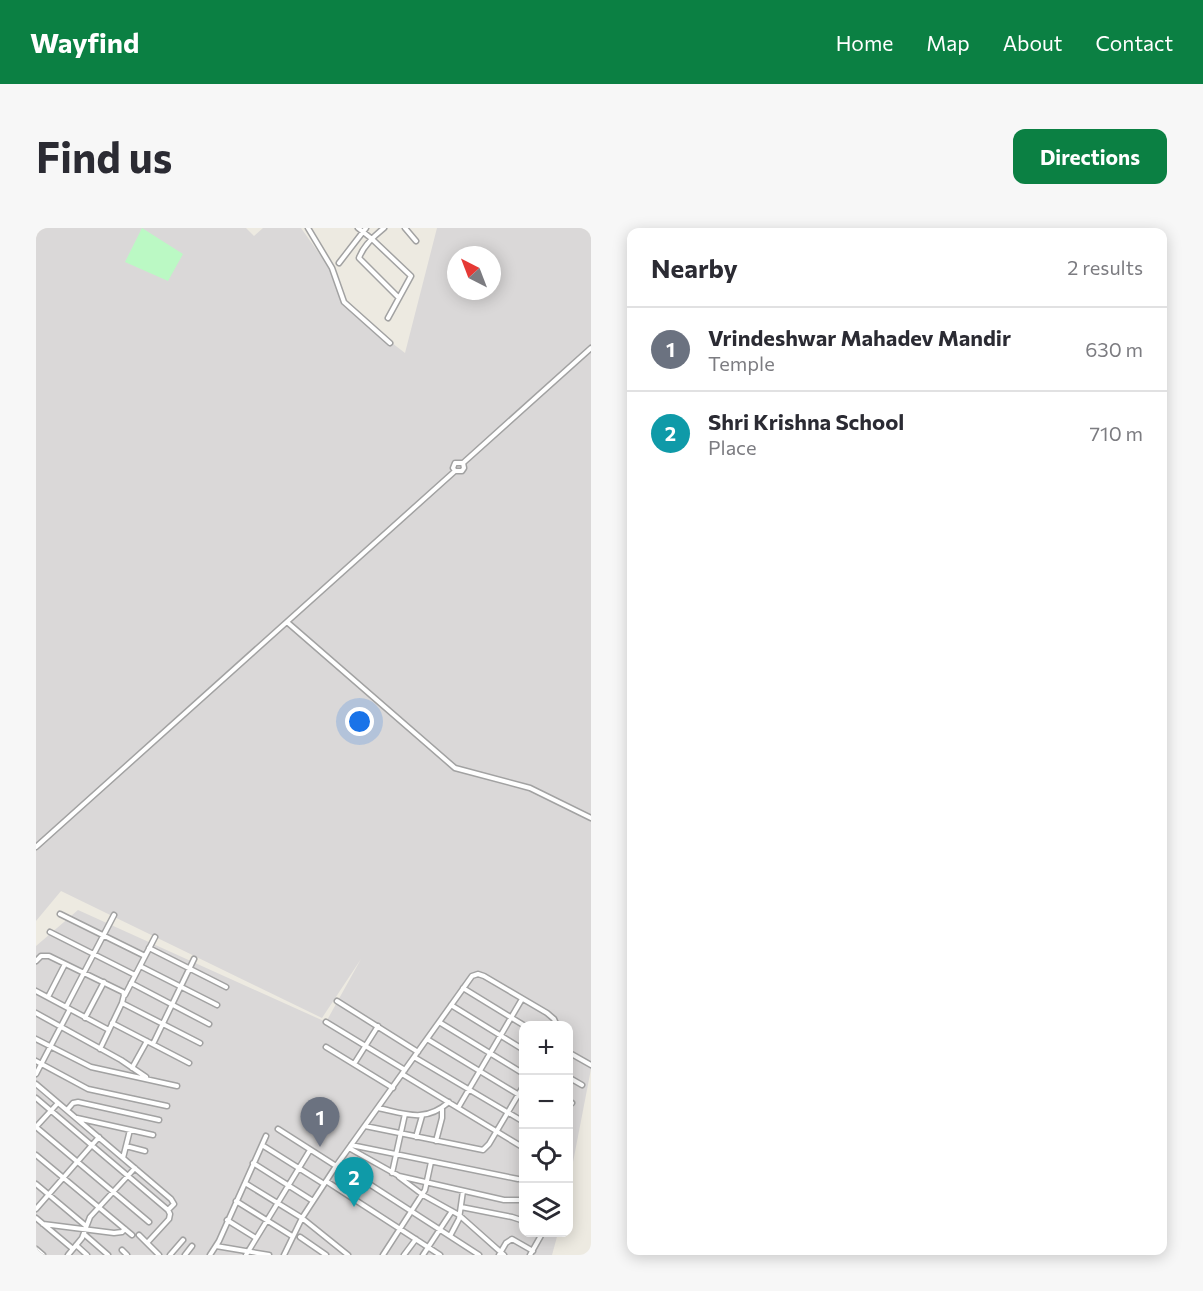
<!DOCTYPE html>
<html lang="en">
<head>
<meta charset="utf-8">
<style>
  body { margin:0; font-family:Commissioner,sans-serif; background:#f7f7f7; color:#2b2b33 }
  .controls { position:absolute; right:18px; bottom:18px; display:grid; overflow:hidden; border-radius:12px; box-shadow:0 3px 15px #0003 }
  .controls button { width:54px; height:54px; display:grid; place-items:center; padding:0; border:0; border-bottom:2px solid #e1e1e2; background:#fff; color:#2b2b33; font:30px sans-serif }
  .compass { position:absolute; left:411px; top:18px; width:54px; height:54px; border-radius:50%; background:#fff; box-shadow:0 3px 15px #0003; rotate:318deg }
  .you { position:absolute; left:324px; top:494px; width:21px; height:21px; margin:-15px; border:4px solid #fff; border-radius:50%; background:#1a73e8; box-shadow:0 0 0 9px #1a73e833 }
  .badge { display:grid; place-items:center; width:39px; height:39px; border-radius:50%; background:#0b8043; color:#fff; font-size:20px; font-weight:700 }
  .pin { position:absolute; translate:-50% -50px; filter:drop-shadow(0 2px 3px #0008) }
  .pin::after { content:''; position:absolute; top:32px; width:21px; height:18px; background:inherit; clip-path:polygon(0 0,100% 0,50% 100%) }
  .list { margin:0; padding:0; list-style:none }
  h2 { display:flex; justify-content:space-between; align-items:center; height:78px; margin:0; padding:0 24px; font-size:26px }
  h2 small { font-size:20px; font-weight:400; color:#7c7c81 }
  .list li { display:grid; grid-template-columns:39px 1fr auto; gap:18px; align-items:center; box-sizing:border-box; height:84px; padding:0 24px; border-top:2px solid #e1e1e2 }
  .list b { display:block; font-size:22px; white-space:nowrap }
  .list p { margin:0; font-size:20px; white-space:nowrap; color:#7c7c81 }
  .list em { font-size:20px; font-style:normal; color:#7c7c81 }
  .icon { flex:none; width:33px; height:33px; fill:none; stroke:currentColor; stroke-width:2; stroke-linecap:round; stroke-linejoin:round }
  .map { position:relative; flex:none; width:555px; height:1027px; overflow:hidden; border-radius:12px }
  header { display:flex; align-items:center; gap:36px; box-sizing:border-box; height:84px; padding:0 30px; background:#0b8043; color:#fff }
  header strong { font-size:28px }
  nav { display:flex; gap:33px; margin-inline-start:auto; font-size:21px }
  .intro { display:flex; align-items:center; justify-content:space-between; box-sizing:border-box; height:144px; padding:0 36px }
  h1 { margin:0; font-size:42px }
  .button { padding:15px 27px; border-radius:12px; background:#0b8043; color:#fff; font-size:21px; font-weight:700 }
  main { display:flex; gap:36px; padding:0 36px }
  aside { flex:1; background:#fff; border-radius:12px; box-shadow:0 3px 15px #0003 }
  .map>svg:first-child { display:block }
</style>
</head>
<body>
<header>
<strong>Wayfind</strong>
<nav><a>Home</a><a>Map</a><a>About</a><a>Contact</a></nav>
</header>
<div class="intro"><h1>Find us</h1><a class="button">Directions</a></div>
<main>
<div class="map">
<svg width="555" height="1027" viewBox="0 0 555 1027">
  <rect width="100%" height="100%" fill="#edeae1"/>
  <path fill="#dad8d8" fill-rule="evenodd" d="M0,0H210L218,8L227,0H265L297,45L317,85L369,125L401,0H555V841L533,955L532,798H488V1004L522,1005L516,1027H0V718L42,682L290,794L325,731L286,790L25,663L0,693ZM420,27H456V63H420Z"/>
  <path fill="#bbf9c4" d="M106,0L147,26L132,53L89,34Z"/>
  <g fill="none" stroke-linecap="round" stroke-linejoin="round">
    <defs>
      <path id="minor" d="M272,0L296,40L308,74L354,115
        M322,0L336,11L375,48L352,90
        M348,0C338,8 327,18 323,30L363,70
        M369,0L380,13
        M303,35L330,0
        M427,235L428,240L426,243H419L417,240L419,235H427L555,120
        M251,394L419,540L494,560L555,590
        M0,619L419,243
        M24,686L109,728
        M14,704L99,747
        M113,720L190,759
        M0,733L5,728H13L87,764L88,767L86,775L64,821
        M104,738L181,777
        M95,755L173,796
        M427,760L489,798
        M0,763L73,802
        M89,767L119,709
        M12,769L29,736
        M301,773L382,824
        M86,775L164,815
        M415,777L488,822
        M30,779L78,687
        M0,785L85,832L110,849
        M49,790L68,754
        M290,794L369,842
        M403,794L488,846
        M76,795L153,835
        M0,811L55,839L141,858
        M391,811L488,870
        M117,816L158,731
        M290,819L357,860
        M532,824L555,837
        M378,829L488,894
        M0,833L52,861L131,878
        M318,836L342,798
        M96,840L111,813
        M0,846L34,781
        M366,846L488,920
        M532,849L546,857
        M0,856L135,971L138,976L132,982
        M0,870L132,982L134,986L133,991L111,1015
        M532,873L536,875
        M342,880C370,886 389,895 413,874
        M422,880L486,771
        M31,882L37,875L42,874L123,892
        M41,890L117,907
        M329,898L447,922L453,916L488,857
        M0,899L113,994
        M0,899L22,875
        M242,901L300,938
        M380,909L386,888
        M400,913L406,890V881
        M226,917L288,956
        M315,917L482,951
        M90,918L109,923
        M313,920L363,948L468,972H488
        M0,927L96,1007
        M87,930L94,902
        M217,935L277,973
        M356,945L369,886
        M363,949L387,967L423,987L468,1027
        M324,950L443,1027
        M290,953L404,1027
        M209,955L266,990L312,1027
        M0,956L50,998
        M200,973L256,1008
        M425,979L476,989L488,993
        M0,981L63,909
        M0,990L37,1021
        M191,992L220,1010
        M7,996L78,1005L86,1004L89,1001
        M48,1006L72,1027
        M103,1007L123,1027
        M414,1008L423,991L427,963
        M264,1009L290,1027
        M40,1017L51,1027
        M180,1018L233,1027
        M0,1021L7,1027
        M86,1022L91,1027
        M32,1027L46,1010L54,989L99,940
        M134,1027L147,1012
        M149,1027L156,1018
        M174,1027L183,1013L230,908
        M210,1027L274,922
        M248,1027L266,990L300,938L436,748L442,746L448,748L511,785L518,791L521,798
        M347,1027L389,962L395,934
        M368,1027L380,1011
        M387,1027L416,983
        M463,1027L470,1015L476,1011L497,1023
        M494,1027L507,1004"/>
    </defs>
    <use href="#minor" stroke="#a2a2a2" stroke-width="7"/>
    <use href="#minor" stroke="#fff" stroke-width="4"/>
  </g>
</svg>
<div class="controls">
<button>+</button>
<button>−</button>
<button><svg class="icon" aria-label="locate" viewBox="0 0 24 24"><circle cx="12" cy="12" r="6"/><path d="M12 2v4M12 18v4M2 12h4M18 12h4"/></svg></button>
<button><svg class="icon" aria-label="layers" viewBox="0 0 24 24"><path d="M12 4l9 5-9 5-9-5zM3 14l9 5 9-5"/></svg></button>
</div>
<svg class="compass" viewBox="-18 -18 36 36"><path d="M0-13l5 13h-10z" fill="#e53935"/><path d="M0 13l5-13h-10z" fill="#7c7c81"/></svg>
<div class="you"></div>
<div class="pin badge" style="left:284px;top:919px;background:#6b7280">1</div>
<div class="pin badge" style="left:318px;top:979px;background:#0f9aa8">2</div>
</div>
<aside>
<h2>Nearby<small>2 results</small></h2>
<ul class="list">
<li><span class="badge" style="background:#6b7280">1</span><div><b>Vrindeshwar Mahadev Mandir</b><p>Temple</p></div><em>630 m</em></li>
<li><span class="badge" style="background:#0f9aa8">2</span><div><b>Shri Krishna School</b><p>Place</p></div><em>710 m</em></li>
</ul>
</aside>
</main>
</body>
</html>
